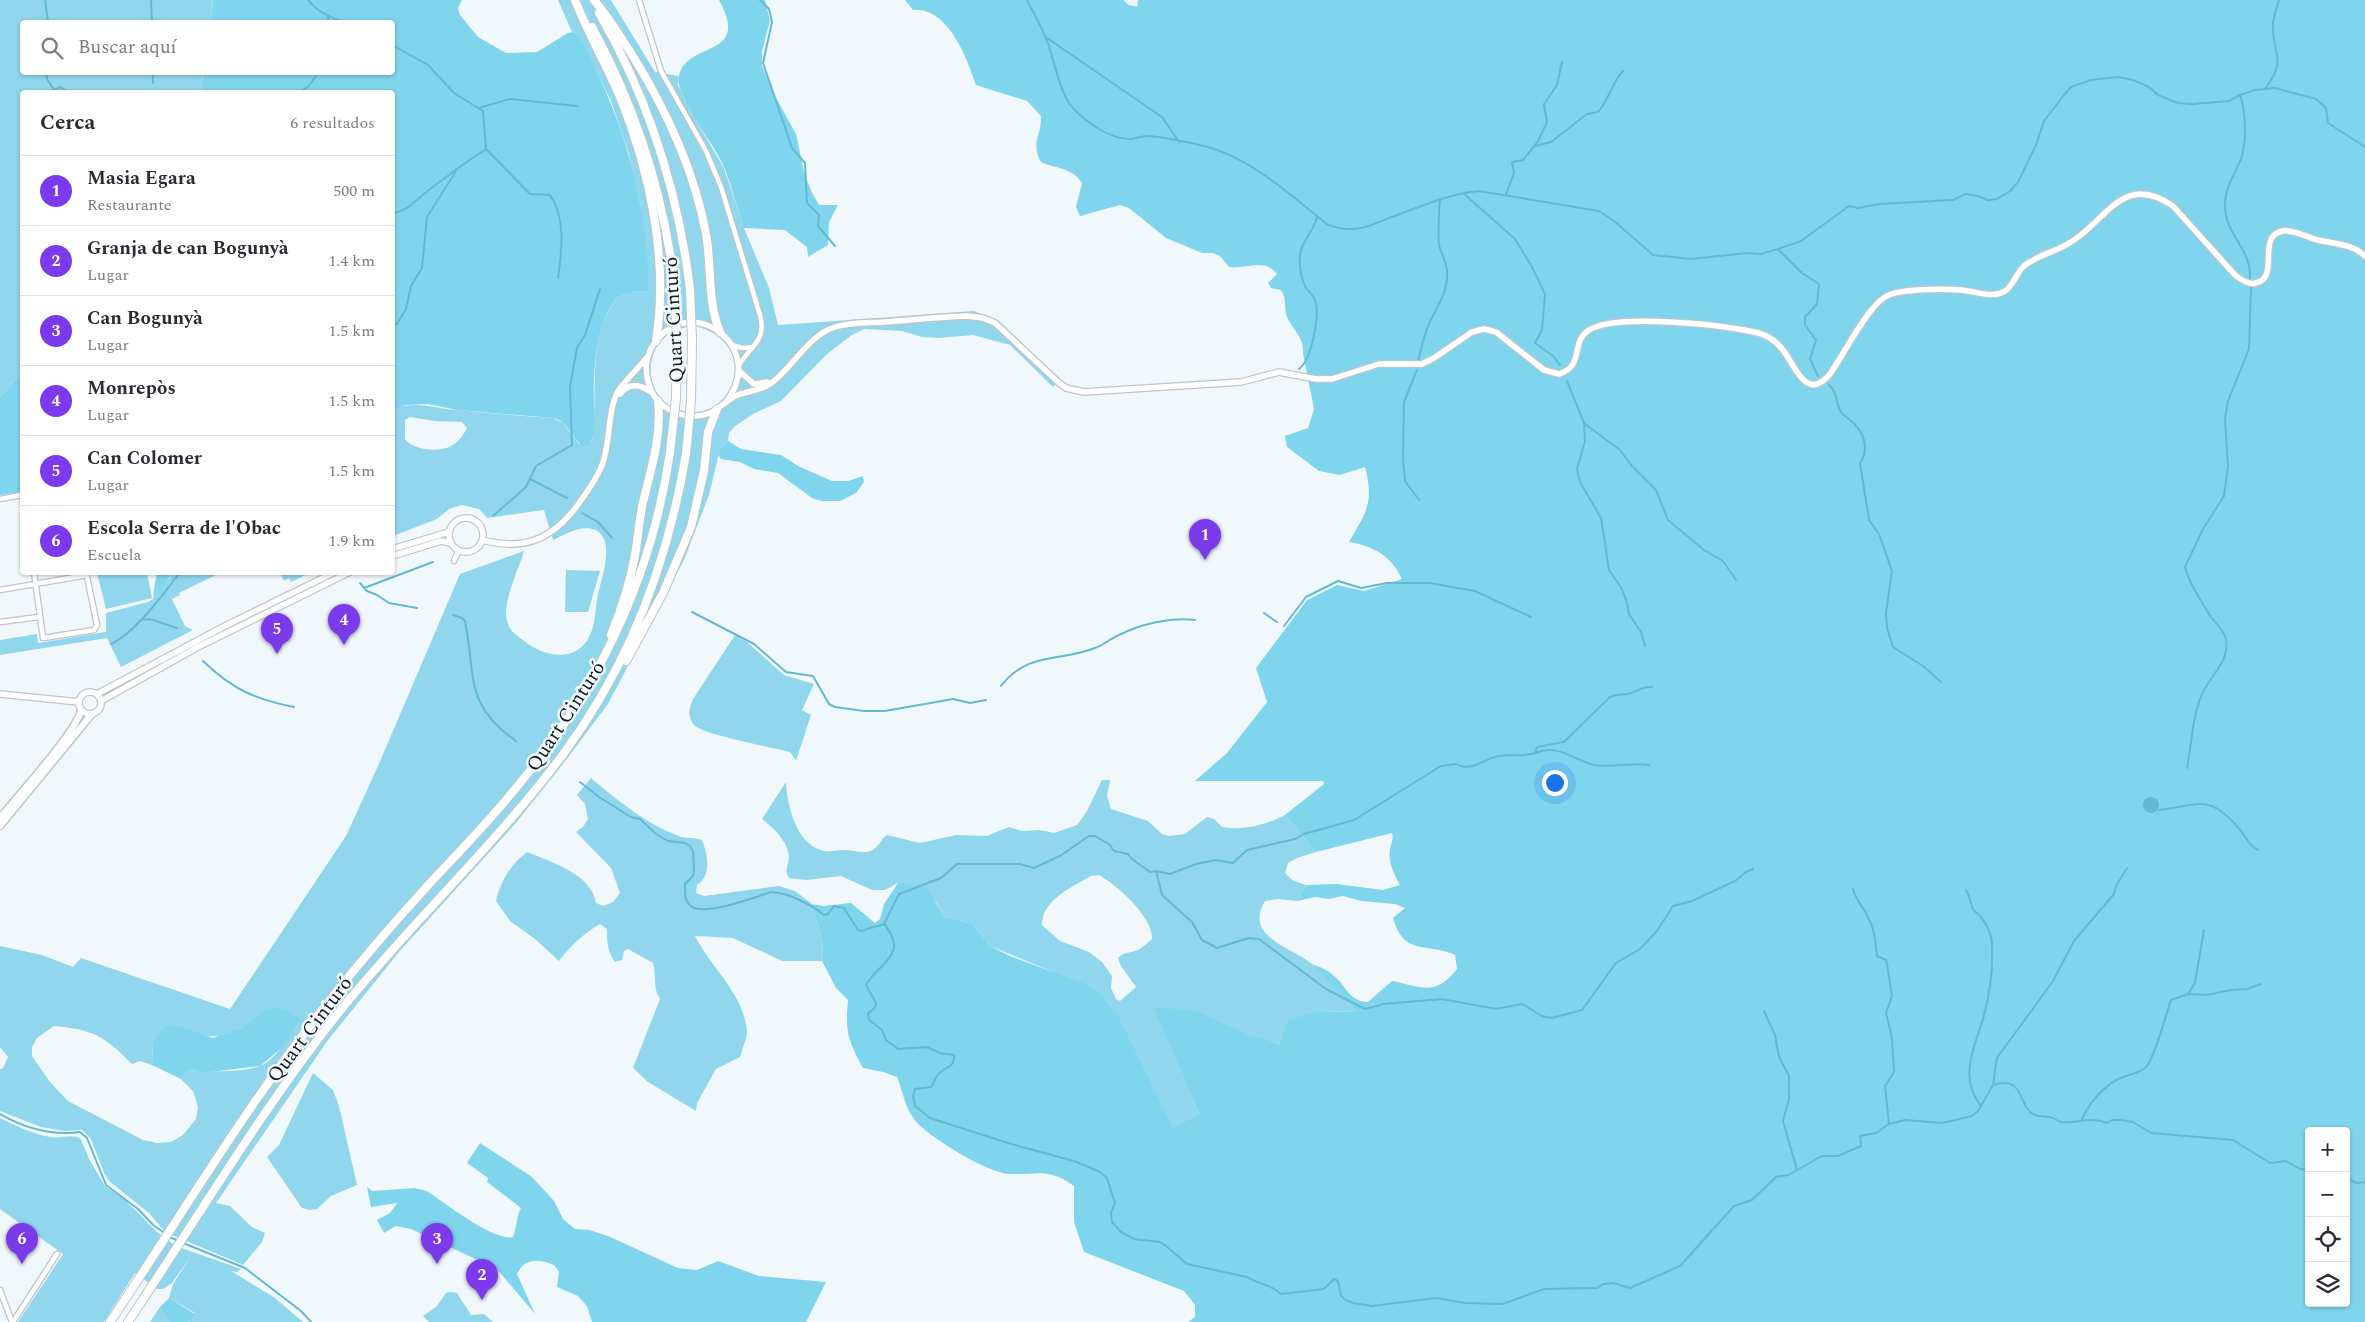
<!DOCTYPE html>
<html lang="es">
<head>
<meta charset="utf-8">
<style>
  body { margin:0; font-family:Spectral,serif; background:#f7f7f7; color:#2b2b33 }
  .controls { position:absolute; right:15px; bottom:15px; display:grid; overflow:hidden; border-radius:5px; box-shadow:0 1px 4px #0004 }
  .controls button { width:45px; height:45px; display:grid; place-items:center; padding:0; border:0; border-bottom:1px solid #e1e1e2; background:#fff; color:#2b2b33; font:25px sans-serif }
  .you { position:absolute; left:1554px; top:782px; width:18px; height:18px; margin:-12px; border:4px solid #fff; border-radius:50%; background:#1a73e8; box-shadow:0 0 0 8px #1a73e833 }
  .badge { display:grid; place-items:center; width:32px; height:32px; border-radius:50%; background:#7c3aed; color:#fff; font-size:16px; font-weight:700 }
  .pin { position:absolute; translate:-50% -41px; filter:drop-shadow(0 1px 2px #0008) }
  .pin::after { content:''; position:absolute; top:26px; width:18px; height:15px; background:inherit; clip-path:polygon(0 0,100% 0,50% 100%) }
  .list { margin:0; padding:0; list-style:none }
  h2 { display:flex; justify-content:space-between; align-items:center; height:65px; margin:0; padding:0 20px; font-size:21px }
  h2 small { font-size:16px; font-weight:400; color:#7c7c81 }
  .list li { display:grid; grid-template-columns:32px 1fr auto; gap:15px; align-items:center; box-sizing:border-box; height:70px; padding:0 20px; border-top:1px solid #e1e1e2 }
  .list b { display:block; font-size:19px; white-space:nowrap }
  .list p { margin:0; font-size:16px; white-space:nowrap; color:#7c7c81 }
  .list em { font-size:16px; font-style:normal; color:#7c7c81 }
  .icon { flex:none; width:28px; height:28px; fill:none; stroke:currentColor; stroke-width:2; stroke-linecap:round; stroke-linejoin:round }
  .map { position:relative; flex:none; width:2365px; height:1322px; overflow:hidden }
  .search { position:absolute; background:#fff; box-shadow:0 1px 4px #0004; left:20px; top:20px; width:375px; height:55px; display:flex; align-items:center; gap:12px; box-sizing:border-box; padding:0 18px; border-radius:5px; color:#7c7c81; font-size:19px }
  .panel { position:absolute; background:#fff; box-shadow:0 1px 4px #0004; left:20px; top:90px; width:375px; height:485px; border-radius:5px }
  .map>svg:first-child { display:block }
</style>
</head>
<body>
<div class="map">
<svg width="2365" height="1322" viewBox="0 0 2365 1322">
  <rect width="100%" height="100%" fill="#f1f8fb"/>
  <path fill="#90d7ed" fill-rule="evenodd" d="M0,0H213L211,22H22V72L203,73L201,92H22V372L0,397Z
    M558,0H611L655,72L679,76L678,85L691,112L724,168L744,228L769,288L778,325L974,311L999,321L1060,379L1053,387L1010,345L973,335L939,338L922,337L902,331L864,329L852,335L827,354L781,401L755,413L735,426L729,433L728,441L720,449L709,495L684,560L608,704L563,764L515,824L399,952L328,1040L216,1203L230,1206L252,1227L265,1233L262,1242L243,1265L165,1232L149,1213L110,1182L104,1173L91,1139L82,1130L64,1131L41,1127L0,1111V1069L3,1068L8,1057L0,1047V946L42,955L73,967L81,958L230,1009L346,836L378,766L460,574L524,551C519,569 500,606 508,624C510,631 517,636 523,640C543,657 577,664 590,635C596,623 595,607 598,594C602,578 609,558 605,542C604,538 600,532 596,530C582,524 565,534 553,540L544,510L487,518L479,509L461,505L449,509L437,519L393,536V408C421,401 430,408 457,410C489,413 521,416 553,418L563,423L579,444L592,441C599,395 585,336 618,297L634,292L648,291L641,207L629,154L611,101L581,39L572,32ZM698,327C728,334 748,367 727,394C719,405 708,412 695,412C634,413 637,323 698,327ZM410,417L435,421L462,422L467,428C464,434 458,443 451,446C438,453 413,450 405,439V420ZM299,1023C289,1037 279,1055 264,1064C249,1073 206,1072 188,1070L181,1079L193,1091L198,1107L196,1119L183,1135L171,1142L157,1143L143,1140L68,1101L50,1082L32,1056V1047L37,1038L54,1026C94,1030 103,1035 132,1064L140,1061L152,1065L153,1043L175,1025C199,1037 223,1043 247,1025Z
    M566,570L600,571L588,612H565Z
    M97,573H147L152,598L106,609Z
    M173,573H215L216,575L179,593L180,595L172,599L185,626L193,630L121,667L107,638L0,655V640L37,634L38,643L106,632V613L148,602L153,599L154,589L170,578Z
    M280,573H310L291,582L289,578L284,581Z
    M735,635L747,642L784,675L814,684L802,710L811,715L796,761L790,752C772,747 703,735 694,725C687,716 689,709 693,699Z
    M591,778C617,800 646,824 679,836C686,839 694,837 702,840C708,855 712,875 697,885L696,893L704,896L779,886L795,891L812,904L823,944L822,961H782L733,938L695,936C711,968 744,994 747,1031C747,1039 742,1049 740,1057L716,1069L697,1103L696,1111L648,1082L633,1068L660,999C652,987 657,976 653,963L628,949L624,951L622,960L615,962C607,951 607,941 607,929L600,924C583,934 571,945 559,961L535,939L510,921L496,901C500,882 511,864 527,852C551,862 592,874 596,903L603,906L613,902L620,893L611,868L576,832L583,827L588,819L585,804L577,795Z
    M1102,780H1110L1107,796L1111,809L1148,821L1162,834L1169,836L1185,834L1207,817L1214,819L1222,827C1245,831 1265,825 1285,815L1316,852L1297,858L1288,863L1285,873L1292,880L1306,885L1297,901L1278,899L1265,901C1243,937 1292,947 1312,964C1328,978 1342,996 1357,1012L1317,1011L1280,1044L1154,1008L1199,1113L1172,1129L1109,1003L1051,971L990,946L973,924L944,916L936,902L898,883L885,890H872L841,876L806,880L789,878C784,871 788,866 789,858C789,843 774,828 762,819L786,782C787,805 796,843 821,850C829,853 836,850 844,850C853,850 862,854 871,851C878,848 881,839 887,835L920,843L956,835L987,836L1009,827L1022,831L1040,830L1054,833L1077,825L1087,811ZM1099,875C1117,885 1154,918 1152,939C1147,943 1143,947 1138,950C1131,953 1123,952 1118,958L1121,966L1136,987L1120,1001L1116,999L1111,988L1112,976L1102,962L1089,952L1060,941L1042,925C1042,900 1072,887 1091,876Z
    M313,1073L333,1090L339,1106L357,1185L331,1196L317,1209L310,1210L302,1208L267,1157L279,1145Z
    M0,1118C17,1126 32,1134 51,1137C62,1139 71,1133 81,1139L89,1159L105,1186L126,1201L158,1233L176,1246L241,1269L237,1272L231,1271L275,1298L303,1322H188L195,1313L169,1298L173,1284L191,1256L172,1283L163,1289H157L135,1273L104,1322H18L63,1254L0,1209Z
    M450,1292L457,1293L471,1315L484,1314L493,1322H429L423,1316L437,1306L446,1293Z
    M160,1307L171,1320V1322H150Z"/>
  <path fill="#7fd5ee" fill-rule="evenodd" d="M213,0H462L458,8L460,15L478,37L506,53L537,52L568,33L572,32L579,36C586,46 591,59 596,70C629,139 649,215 648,291L634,292L618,297C595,321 593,374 594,406C594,418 595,434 590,445L583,446C571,438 568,421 553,418L457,410L428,404L406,405L393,409L392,92H201L203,73L392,72V22H211Z
    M719,0H765L770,21L762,51V66L774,94L796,134L804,172L812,193L819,205H838L829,222L828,245L808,257L807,247L785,230L744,228C737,208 732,188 725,169C715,146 697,126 686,102C683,94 677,86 679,77C685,40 752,60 719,0Z
    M905,0H1123L1129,5L1137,7L1138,0H2365V1322H1188L1195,1317V1305L1184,1291L1084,1252L1074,1222V1186C1048,1167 1038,1175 1009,1174C988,1173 926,1136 914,1119C905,1107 903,1092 897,1077L883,1072L863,1068C848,1040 845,1032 848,1000L836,988L822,961L823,944L812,904L823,906L851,903L875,923L880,919L884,904L898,883L927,888L944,916L973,924L990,946L1010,956L1086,984C1101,993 1110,1003 1119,1018L1173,1128L1199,1113L1153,1007L1196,1011L1247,1034L1280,1044L1287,1021L1317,1011L1357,1012L1312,964C1320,967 1328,970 1334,976C1346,986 1350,1002 1368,1002L1392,981C1423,987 1435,997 1457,969L1455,955C1427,942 1404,957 1393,918L1405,908L1395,904L1361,901L1343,896L1328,899L1316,897L1297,901L1306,885L1336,884L1383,890L1400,885C1394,875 1388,861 1390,849C1391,843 1394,840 1392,833L1316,852L1285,815L1324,784L1323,781H1195L1227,753L1267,702L1256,668L1307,600L1337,585L1364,591L1402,579C1391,556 1374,546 1349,542C1367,511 1374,503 1365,467L1340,475L1319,471L1287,447L1285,436L1308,428L1314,409L1303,353C1304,336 1293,331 1287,317C1283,307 1288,301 1281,290L1271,288L1268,283L1277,274C1264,257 1245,270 1229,267L1220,256L1213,253H1202L1166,238L1129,208L1120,205L1080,216L1076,207L1082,183C1072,167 1056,169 1041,162C1030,142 1042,135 1041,116L1027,101L976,85C967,58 948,7 913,10ZM2309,1131H2346V1303H2309Z
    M22,372V492L0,495V397Z
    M728,441L741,449L781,455L798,466L832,481H848L863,476L864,482L856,493L840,501H822L812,498L778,473L754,469L740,462L721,459L718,455L720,449Z
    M157,573H173L165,583L154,589Z
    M275,1007L286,1010L301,1020L283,1047L260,1066L209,1072L188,1070L181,1079L152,1065L153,1043L160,1032L167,1026L175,1025L213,1038L241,1029L263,1011Z
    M480,1143L532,1177L554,1201L563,1219L575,1229L589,1230L608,1236L678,1268L697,1270L718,1261L759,1276L826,1282L806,1322H592L587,1306L578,1296L557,1287L559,1272L554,1265C540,1259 525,1257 517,1274L535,1314L497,1269L411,1229L396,1226L384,1233L377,1220L390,1213L397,1203L371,1207L367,1187L372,1191L415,1188L427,1191C444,1202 494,1242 513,1237C517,1226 516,1218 521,1208L487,1182L488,1178L467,1163Z
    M169,1298L195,1314L188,1322H171L160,1307Z"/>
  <path fill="#64b9d2" d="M2143 805a8 8 0 1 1 16 0a8 8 0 1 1-16 0Z"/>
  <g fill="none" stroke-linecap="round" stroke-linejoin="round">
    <path stroke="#64b9d2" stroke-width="2" d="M45,0L48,22
      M151,0L152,22
      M308,0C317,12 329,16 342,22
      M760,0L769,9L772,22L763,63L792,148L805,163L807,203L819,215L818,226L835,246
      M1027,0C1034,14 1042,27 1047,41C1055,61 1059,93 1073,108C1087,123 1111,140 1132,139C1137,138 1142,136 1147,136C1159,136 1198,144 1211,148C1253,160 1294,198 1328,225C1336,227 1343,230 1351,229C1364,229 1377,223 1389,218C1418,208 1447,194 1479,191L1599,211L1614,221L1653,255L1691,259L1747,253L1761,254L1778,249L1801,241L1849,206L1858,208L1879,204L1953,200L1965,194L1978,196L1988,200L1997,199L2010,191L2018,182L2036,145L2044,121L2064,95L2071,87L2091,80L2118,77L2133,80L2149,87L2158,95L2178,103L2192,104L2229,101L2240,95L2255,90L2275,88L2316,99L2326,108L2328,123L2365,147
      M328,15V22
      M1047,38L1162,117L1179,142
      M392,45L428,65L454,93L483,111L486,149
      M46,72L47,79L54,90L61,87L67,92
      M153,72V83
      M2265,89C2289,57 2271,55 2273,23C2274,15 2277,7 2279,0
      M300,92L308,87L319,72
      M2240,95C2246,113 2247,141 2241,159C2235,174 2224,189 2225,206C2226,238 2251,246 2250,279
      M479,108L510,99L577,106
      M1535,146L1551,142L1587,114L1598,112C1609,100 1612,82 1623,71
      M486,149L530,194L550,195C566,218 562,250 558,278
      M1463,193L1515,239L1532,267L1545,294L1542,330L1535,343L1553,356L1560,365
      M1506,194L1514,173L1512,162L1523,160L1538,141L1547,122L1544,104L1557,85L1562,62
      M392,214C412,208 411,204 425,193C436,184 447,177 457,169
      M1778,249L1802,273L1819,284L1817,304L1805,317V325L1816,340L1810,359L1818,376
      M392,325L397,324L406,309L411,286L422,268L427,217L458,168L486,149
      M1418,361C1421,349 1424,335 1429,324C1437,306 1449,292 1447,270C1446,262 1441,253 1439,245C1438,242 1439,202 1440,200
      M1299,369C1312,359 1320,315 1315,300C1313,295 1309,292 1306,288C1301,279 1299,264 1300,254C1302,240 1316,229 1317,216
      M1417,370L1404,402L1403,459L1405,481L1419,500
      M1567,381L1584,423L1585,441L1577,469L1580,482L1601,518L1609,570L1622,589L1627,603L1629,614L1641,632L1645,646
      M1829,385C1838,393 1835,401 1840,410C1844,418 1853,420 1857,427C1866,438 1868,452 1860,463L1869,520L1879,534L1892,571L1886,613L1887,628L1893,647L1923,666L1941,682
      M1585,424L1620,450L1632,466L1656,490L1668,520L1704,550L1723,561L1736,580
      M530,479L567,498
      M582,513L598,522L612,538
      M493,516L526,487L536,466L572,445L570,387L573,369L577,348L585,335L600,289
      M360,583L367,591L377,595L389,603L417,608
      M364,588L433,562
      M692,612L754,644L786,672L813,676L829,704L835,707L864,711H885L953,699L970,703L986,700
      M1264,613L1277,622
      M453,615L462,618L465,621C476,676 464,705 516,741
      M141,620L150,619L177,628
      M1284,626L1306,597L1338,581L1361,588L1387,583H1429L1475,591L1531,617
      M111,644C135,633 164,594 180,572
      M203,661C232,689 254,699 294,707
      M1001,686C1028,651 1060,662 1095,648C1104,645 1111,638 1119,635C1141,624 1170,617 1195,620
      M1535,753C1558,743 1576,761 1594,765C1612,768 1631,762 1649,765
      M2187,768C2192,744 2192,717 2202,694C2210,676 2233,658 2225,636C2222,628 2213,621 2209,614C2200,599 2189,583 2185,567L2203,529L2224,496L2228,466L2225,419L2228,401L2249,349L2251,287
      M580,782L599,797L631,817L640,819L656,834L668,841L685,843L690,846L693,851L694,871L693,876L685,884C685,892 684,901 691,906C703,917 756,897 771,892C789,893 810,904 824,915L828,914L834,906L844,908L858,930L861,931L884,924C910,955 879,962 866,985L876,1003L875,1007L868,1014L869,1020L882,1030L886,1040L898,1049L927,1047L940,1053L954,1055C956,1068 943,1067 937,1076C935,1080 934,1083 931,1087L915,1089L913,1096L915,1106L930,1118L1011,1144L1074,1161L1100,1172L1107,1178L1115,1203L1111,1213L1112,1222L1121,1232L1134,1239L1160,1242L1166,1246L1187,1264L1247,1277C1258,1284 1271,1284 1281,1294L1324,1289L1334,1279L1338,1281L1341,1296L1346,1300L1353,1303L1372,1306L1436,1298L1465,1303L1503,1304L1544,1289L1597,1288L1603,1284L1613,1283L1630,1288L1680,1266L1734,1206L1752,1200L1776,1177L1788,1175L1822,1156H1838L1861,1146L1860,1136L1876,1133L1889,1124L1905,1120L1942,1123L1972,1116L1978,1111L1993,1085C2026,1075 2017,1107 2035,1115C2040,1117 2045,1116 2050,1117C2054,1118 2057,1121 2061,1122C2078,1124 2089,1116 2107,1123L2112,1120H2120L2133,1122L2151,1133L2233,1140L2270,1163L2286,1161L2300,1169L2309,1170
      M2159,810C2200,805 2210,793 2240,830C2247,838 2248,845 2258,850
      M1156,871L1162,895L1192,922L1202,940L1217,948L1249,938L1259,939L1326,989L1365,1009L1384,1004L1442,999L1496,1009L1522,1004L1542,1016L1552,1018L1582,1010L1616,963L1640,949L1657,931L1673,906L1692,901L1735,881L1746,872L1753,869
      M1853,889C1856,900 1863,907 1868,917C1875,930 1875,942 1877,956L1886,960L1887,964L1892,996L1886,1013L1892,1038L1894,1072L1885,1086L1889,1124
      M1966,890C1970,897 1970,900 1972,907C1973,911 1977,913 1980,916C1986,923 1991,933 1992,943C1993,968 1990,995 1983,1019C1974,1048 1959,1077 1980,1105
      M884,924L899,894L941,878L957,864H1020L1034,868L1060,856L1089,836H1095L1109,844L1114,851L1128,854L1132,859L1150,872L1156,871L1170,874L1196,864L1216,860L1233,863L1247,850L1295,839L1304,834L1354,820L1441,766L1456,764C1470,773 1485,758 1499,756C1512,754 1522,757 1535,753L1537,747L1564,742L1610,697C1617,694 1621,695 1628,694C1638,692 1639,686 1652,687
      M2188,994L2195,983L2204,930
      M1764,1011L1775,1035L1779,1057L1789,1076V1099L1783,1121L1797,1170
      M1993,1085L1997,1058L2053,981L2074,941L2114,894L2116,886L2127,868
      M0,1114C25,1128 52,1136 80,1132L87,1138L106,1185L138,1209L153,1225L166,1234
      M2082,1119C2090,1102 2103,1087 2120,1078C2128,1075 2139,1073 2145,1068C2154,1061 2166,1014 2171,1000L2188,994L2207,995L2231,990L2248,989L2261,984
      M2346,1178L2357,1183L2365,1182
      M169,1237L179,1241
      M183,1243L245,1268L301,1311L311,1322"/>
    <defs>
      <path id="minor" d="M639,0L661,71L706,151L721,187L760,315C767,341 751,345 739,365
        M732,345L742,348L752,347
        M0,499L22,495
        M454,561L459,550
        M34,572L43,638L94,630L97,625L86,572
        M0,590L87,575
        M0,622L39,617
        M0,1290L12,1322
        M13,1322L57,1254"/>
      <path id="tertiary" d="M739,371L754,384L767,382
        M620,394C629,382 640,384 651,392
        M726,402C768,349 694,292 656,341C647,352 644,367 648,381C654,408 684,423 710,413C719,409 726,401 735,396C746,391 760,391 770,384C793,368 807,336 835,327C851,322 868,323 884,322C912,320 939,317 967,316L983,318L995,323L1058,382L1066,388L1084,392L1241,382L1279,372L1316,379H1332L1379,364H1422L1434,358L1472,332L1484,329L1496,332L1544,370L1559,374C1585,366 1570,342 1589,330C1617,313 1721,325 1754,332C1766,334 1776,341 1783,350C1795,365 1806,403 1830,374C1844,354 1867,308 1885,297C1899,288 1944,289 1961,290C1975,291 1993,299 2005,291C2014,285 2016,273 2024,266C2037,255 2056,252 2071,242C2108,219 2123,172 2173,206L2235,275C2241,280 2248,285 2256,283C2277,278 2262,248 2274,235C2278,232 2283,230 2288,231C2297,232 2306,236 2314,239C2331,244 2352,243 2365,256
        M449 535a17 17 0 1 1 34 0a17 17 0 1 1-34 0Z
        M482,540C528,552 556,537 582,499C591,486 600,473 604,459C610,438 608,414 616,395C620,385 640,367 647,357
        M392,549L449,532
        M392,556L441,541L451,543
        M79 703a11 11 0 1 1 22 0a11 11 0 1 1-22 0Z
        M0,694L79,702
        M97,694L225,626L335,572
        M101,701L198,647L350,572"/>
      <path id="secondary" d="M0,818C16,798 78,730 81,710
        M0,826L92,714"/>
      <path id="motorway" d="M575,0C588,33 606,64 620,97C650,171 669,261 656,341
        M594,0C608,16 619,35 631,53C666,109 694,168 706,234C712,266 707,302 720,332
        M599,13C649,99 678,191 690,289
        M592,27C637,110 665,198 675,291
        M676,398L677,340
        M691,401L692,341
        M611,635C621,610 630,583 635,555C638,538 639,520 643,502C651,469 662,436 658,401
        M626,661L663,593L691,527L704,471L708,432L717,409
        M110,1322C181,1216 247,1105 326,1005C360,962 395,921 432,881C462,849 493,817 520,783C599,687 652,576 670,452
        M128,1322C199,1216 264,1105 344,1006C415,919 498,842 564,753C629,665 668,561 686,454"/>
    </defs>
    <use href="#minor" stroke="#bfc5c8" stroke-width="7"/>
    <use href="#tertiary" stroke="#bfc5c8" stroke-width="8"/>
    <use href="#secondary" stroke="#bfc5c8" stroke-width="9"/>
    <use href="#motorway" stroke="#bfc5c8" stroke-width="10"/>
    <use href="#minor" stroke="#fff" stroke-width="4.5"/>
    <use href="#tertiary" stroke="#fff" stroke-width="5.5"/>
    <use href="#secondary" stroke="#fff" stroke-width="6"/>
    <use href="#motorway" stroke="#fff" stroke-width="8"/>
    <defs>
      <path id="motorway-bridge" d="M690,289L692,341
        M675,291L677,340
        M670,452L676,398
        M686,454L691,401"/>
    </defs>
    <use href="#motorway-bridge" stroke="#bfc5c8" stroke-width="10" stroke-linecap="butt"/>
    <use href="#motorway-bridge" stroke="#fff" stroke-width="8"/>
  </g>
  <g text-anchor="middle" stroke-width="5" stroke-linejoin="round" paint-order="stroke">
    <g font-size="20" fill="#171a1b" stroke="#f1f8fb">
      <text transform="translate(673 320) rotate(-93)" y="7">Quart Cinturó</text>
      <text transform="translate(565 716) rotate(-57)" y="7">Quart Cinturó</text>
      <text transform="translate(309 1029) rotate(-53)" y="7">Quart Cinturó</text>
    </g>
  </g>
</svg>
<div class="controls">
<button>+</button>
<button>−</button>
<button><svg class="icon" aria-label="locate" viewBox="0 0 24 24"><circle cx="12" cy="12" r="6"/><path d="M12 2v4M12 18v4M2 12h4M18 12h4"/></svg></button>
<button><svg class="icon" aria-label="layers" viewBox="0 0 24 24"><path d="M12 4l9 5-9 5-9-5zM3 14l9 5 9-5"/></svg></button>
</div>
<div class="you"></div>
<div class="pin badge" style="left:1205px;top:560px">1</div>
<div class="pin badge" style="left:482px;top:1300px">2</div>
<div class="pin badge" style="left:437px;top:1264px">3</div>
<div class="pin badge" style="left:344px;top:645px">4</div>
<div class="pin badge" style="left:277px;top:654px">5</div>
<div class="pin badge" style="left:22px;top:1264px">6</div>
<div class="search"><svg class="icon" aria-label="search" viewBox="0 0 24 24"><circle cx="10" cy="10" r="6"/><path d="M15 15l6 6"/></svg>Buscar aquí</div>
<section class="panel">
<h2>Cerca<small>6 resultados</small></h2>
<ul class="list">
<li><span class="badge">1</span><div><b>Masia Egara</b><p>Restaurante</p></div><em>500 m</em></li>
<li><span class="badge">2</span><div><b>Granja de can Bogunyà</b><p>Lugar</p></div><em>1.4 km</em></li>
<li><span class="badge">3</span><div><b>Can Bogunyà</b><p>Lugar</p></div><em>1.5 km</em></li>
<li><span class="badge">4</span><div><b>Monrepòs</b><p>Lugar</p></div><em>1.5 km</em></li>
<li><span class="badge">5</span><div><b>Can Colomer</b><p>Lugar</p></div><em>1.5 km</em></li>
<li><span class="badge">6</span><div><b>Escola Serra de l'Obac</b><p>Escuela</p></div><em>1.9 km</em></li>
</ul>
</section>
</div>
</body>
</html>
